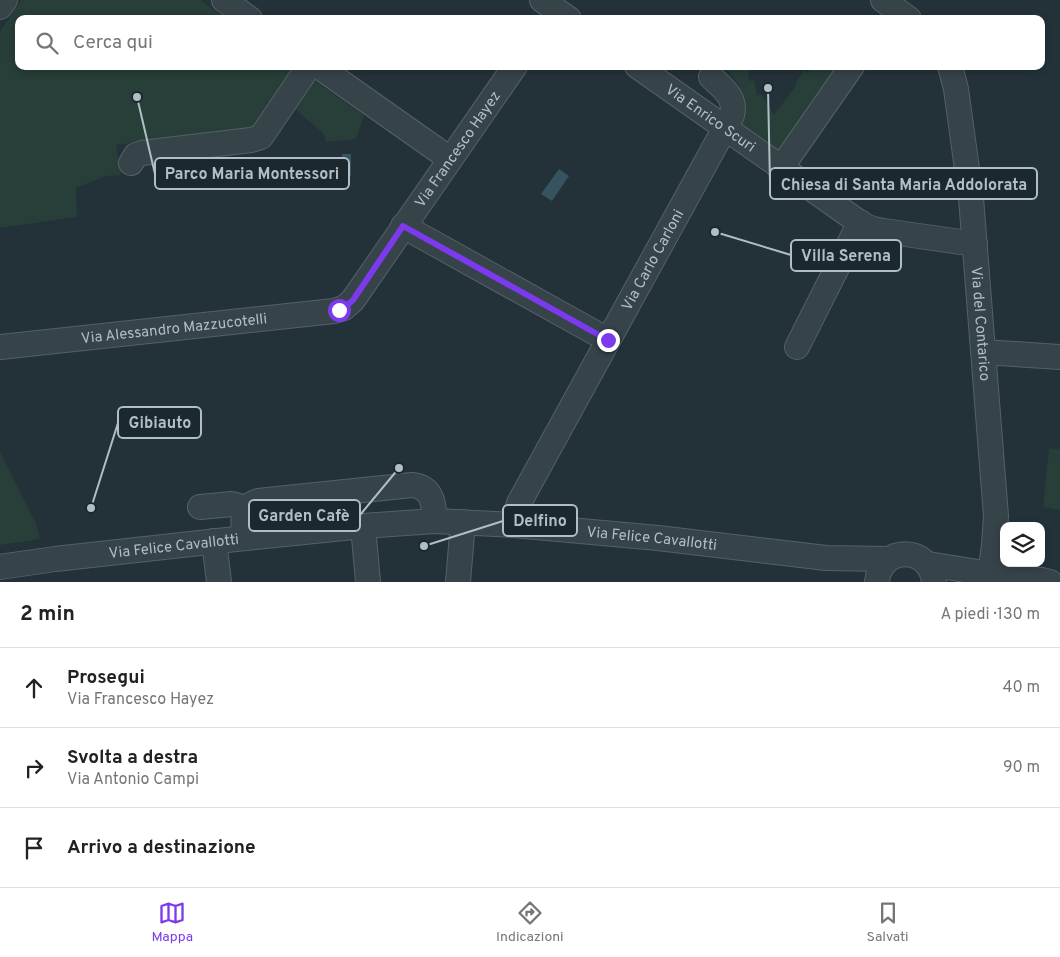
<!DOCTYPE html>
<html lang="it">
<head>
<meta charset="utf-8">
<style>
  body { margin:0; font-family:Overpass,sans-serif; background:#f6f6f6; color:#222 }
  .controls { position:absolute; right:15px; bottom:15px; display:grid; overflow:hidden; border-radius:10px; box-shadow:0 2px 8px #0003 }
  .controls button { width:45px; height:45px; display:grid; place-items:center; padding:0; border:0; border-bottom:1px solid #e0e0e0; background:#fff; color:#222; font:25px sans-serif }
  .stop { position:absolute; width:15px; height:15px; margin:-11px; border:4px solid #7c3aed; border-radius:50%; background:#fff }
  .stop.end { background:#7c3aed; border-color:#fff; box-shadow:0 1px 5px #0008 }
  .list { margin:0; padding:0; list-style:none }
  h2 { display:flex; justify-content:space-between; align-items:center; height:65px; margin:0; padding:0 20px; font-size:21px }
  h2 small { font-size:16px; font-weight:400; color:#767676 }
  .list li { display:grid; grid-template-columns:32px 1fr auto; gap:15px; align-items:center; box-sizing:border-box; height:80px; padding:0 20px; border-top:1px solid #e0e0e0 }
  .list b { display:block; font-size:19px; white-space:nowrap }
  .list p { margin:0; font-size:16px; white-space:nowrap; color:#767676 }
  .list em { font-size:16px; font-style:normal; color:#767676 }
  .icon { flex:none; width:28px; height:28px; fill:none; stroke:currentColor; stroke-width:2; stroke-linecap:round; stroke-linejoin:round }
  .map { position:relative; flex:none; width:1060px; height:582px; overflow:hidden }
  .search { position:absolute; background:#fff; box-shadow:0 2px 8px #0003; left:15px; right:15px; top:15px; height:55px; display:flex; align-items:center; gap:12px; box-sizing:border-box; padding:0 18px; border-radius:10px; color:#767676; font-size:19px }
  .sheet { height:305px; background:#fff }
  nav { display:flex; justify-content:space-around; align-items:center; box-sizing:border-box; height:70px; border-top:1px solid #e0e0e0; background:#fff; font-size:14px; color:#767676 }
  nav a { display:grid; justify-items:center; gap:2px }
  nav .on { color:#7c3aed }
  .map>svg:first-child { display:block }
</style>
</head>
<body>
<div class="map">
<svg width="1060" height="582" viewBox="0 0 1060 582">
  <rect width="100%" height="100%" fill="#233239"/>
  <path fill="#283e39" d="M21,0H200L227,19H19V66H295L254,127L116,145L121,175L106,176L76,188L77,217L0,228V32Z
    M724,66H749L748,81L754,80L757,95H762L774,115L797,84L796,82L804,70L808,73L812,66H830L834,70L777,152L739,126C752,102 741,84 724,66Z
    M312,79L364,115L356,139L326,142L324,134L295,109V103Z
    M1049,448L1060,450V510L1043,507Z
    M0,451L36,524L40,539L0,545Z"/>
  <path fill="#37535f" d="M342,154H351V176L342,177Z
    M559,169L569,176L552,201L541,194Z"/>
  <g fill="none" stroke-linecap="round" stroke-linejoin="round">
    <defs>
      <g id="minor">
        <path d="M224,0L250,19"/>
        <path d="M542,0L569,19"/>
        <path d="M883,0L909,19"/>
        <path d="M0,7L5,0"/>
        <path d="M318,66L450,159"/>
        <path id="s1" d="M637,66L863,225L873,229L884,231L975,244"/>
        <path id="s2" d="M950,66L956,89L971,198L996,516L994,545L989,582"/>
        <path d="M131,163L136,155L142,153L251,140L261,137L309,66"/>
        <path d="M781,168L852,66"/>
        <path d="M403,226L608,340"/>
        <path id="s3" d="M0,347L334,311L344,308L353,300L515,66"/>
        <path d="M797,347L860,222"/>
        <path d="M983,352L1060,357"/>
        <path d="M200,507L232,504L239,506L246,510"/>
        <path id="s4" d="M514,525L515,515L519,503L732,115C737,98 722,87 711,77"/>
        <path d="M363,526L368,582"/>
        <path d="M245,538C243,522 239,508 258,501L412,485C433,487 434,505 435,521"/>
        <path d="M214,541L219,582"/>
        <path d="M928,564L990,574L1042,580L1050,582"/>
        <path id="s5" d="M0,567L55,559L245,538L363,526L435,521L514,525L658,538L826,558L889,559"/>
        <path d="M458,582L463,522"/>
        <path d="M877,582C880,545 930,545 934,582"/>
      </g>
    </defs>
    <use href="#minor" stroke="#546167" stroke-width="26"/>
    <use href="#minor" stroke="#364349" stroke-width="24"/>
  </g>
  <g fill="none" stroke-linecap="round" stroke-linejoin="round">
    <path stroke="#7c3aed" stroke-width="6" d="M339,310L344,308L353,300L403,226L608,340"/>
  </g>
  <g text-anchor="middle" stroke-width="4" stroke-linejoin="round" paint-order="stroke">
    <g font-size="15" fill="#b1bec5" stroke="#1b282e">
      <text dy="5" stroke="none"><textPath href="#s1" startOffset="90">Via Enrico Scuri</textPath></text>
      <text dy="5" stroke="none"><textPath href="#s3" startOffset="542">Via Francesco Hayez</textPath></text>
      <text dy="5" stroke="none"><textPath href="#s4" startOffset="300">Via Carlo Carloni</textPath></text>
      <text dy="5" stroke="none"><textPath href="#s2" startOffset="260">Via del Contarico</textPath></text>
      <text dy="5" stroke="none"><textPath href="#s3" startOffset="175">Via Alessandro Mazzucotelli</textPath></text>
      <text dy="5" stroke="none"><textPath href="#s5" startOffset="655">Via Felice Cavallotti</textPath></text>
      <text dy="5" stroke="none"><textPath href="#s5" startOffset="175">Via Felice Cavallotti</textPath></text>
    </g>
  </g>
  <path fill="none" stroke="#b1bec5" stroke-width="2" d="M137 97L155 174M768 88L770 184M715 232L791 255M91 508L118 423M399 468L360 515M424 546L503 521"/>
  <g fill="#b1bec5" stroke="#1b282e" stroke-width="2">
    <circle cx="137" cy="97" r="5"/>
    <circle cx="768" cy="88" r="5"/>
    <circle cx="715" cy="232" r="5"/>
    <circle cx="91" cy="508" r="5"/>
    <circle cx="399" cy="468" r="5"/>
    <circle cx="424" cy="546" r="5"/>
  </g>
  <g fill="#1b282e" stroke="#b1bec5" stroke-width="2">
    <rect x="155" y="158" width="194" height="31" rx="5"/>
    <rect x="770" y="168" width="267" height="31" rx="5"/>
    <rect x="791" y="240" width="110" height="31" rx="5"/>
    <rect x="118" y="407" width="83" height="31" rx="5"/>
    <rect x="249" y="500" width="111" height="31" rx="5"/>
    <rect x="503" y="505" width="74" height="31" rx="5"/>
  </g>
  <g font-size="16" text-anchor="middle" font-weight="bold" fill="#b1bec5">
    <text x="252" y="179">Parco Maria Montessori</text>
    <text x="904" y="190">Chiesa di Santa Maria Addolorata</text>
    <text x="846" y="261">Villa Serena</text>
    <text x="160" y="428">Gibiauto</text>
    <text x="304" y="521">Garden Cafè</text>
    <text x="540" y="526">Delfino</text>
  </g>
</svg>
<div class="controls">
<button><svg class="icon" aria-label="layers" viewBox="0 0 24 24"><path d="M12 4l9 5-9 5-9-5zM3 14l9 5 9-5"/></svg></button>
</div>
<div class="stop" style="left:339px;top:310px"></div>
<div class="stop end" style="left:608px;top:340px"></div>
<div class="search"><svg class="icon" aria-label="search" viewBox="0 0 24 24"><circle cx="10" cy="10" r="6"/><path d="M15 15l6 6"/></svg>Cerca qui</div>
</div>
<section class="sheet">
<h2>2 min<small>A piedi · 130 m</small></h2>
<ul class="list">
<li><svg class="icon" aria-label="ahead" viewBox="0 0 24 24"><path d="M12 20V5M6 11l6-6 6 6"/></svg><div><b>Prosegui</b><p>Via Francesco Hayez</p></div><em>40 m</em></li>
<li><svg class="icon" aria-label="right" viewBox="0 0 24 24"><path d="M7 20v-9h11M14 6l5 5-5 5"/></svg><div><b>Svolta a destra</b><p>Via Antonio Campi</p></div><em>90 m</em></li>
<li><svg class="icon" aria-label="arrive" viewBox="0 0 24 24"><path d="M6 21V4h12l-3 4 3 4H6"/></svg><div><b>Arrivo a destinazione</b></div></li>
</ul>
</section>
<nav>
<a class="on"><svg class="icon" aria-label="map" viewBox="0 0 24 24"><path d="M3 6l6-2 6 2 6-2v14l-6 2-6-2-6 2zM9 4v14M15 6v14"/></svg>Mappa</a>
<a><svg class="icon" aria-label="directions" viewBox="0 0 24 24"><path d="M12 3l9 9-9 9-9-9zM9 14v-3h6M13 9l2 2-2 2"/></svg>Indicazioni</a>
<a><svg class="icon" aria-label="saved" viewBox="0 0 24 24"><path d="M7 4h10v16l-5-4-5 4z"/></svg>Salvati</a>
</nav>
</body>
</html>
